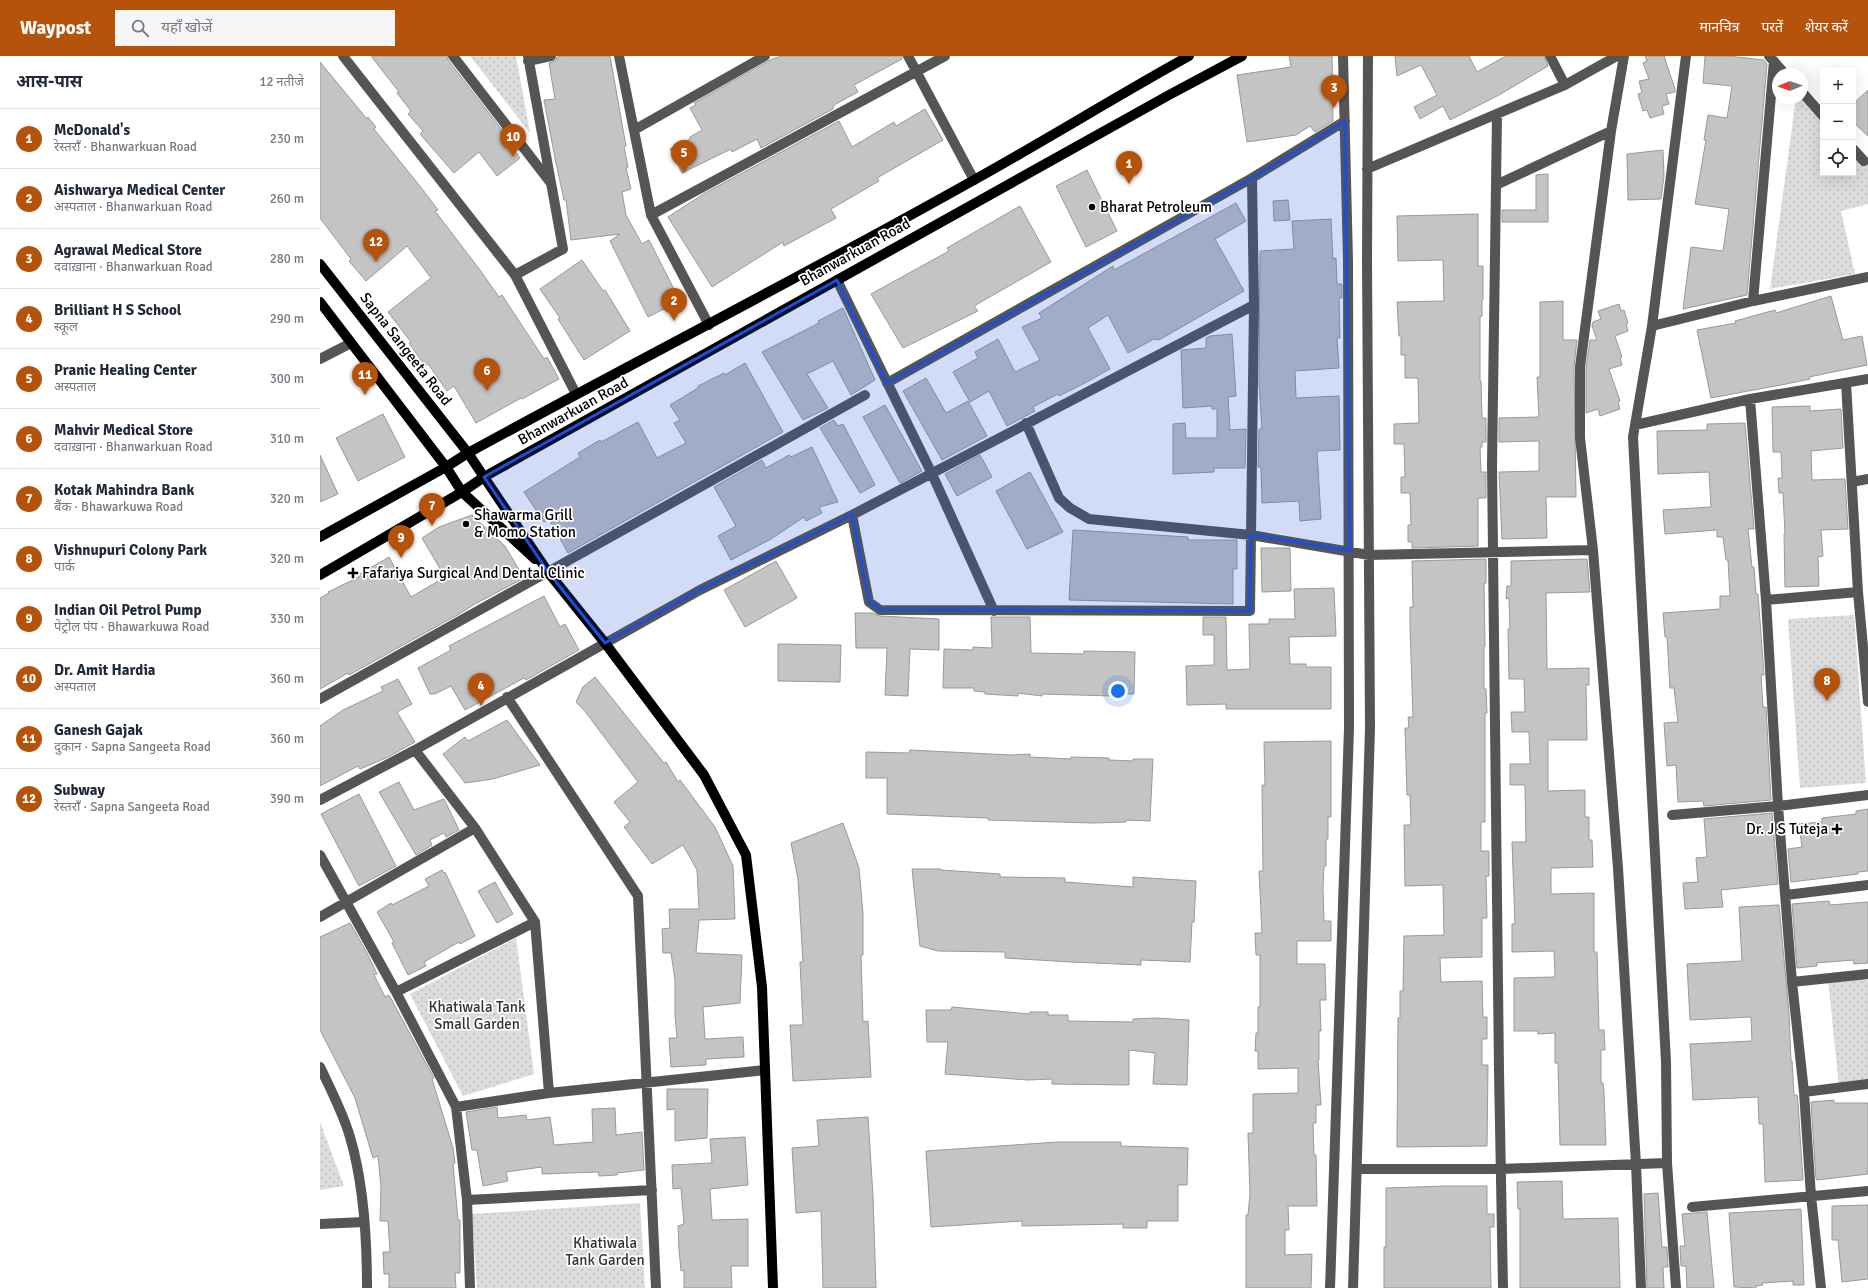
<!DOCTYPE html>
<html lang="hi">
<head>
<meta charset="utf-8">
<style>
  body { margin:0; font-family:Signika,"Noto Sans Devanagari",sans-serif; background:#f6f6f7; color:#1f2937 }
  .controls { position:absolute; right:12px; top:12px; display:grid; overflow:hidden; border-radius:0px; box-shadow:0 4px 16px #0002 }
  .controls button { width:36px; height:36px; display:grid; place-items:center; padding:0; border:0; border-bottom:1px solid #e0e1e3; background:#fff; color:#1f2937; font:20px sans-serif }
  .compass { position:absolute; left:1452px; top:12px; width:36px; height:36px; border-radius:50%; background:#fff; box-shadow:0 4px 16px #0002; rotate:268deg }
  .you { position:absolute; left:798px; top:635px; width:14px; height:14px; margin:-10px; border:3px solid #fff; border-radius:50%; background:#1a73e8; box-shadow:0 0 0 6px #1a73e833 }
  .badge { display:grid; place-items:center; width:26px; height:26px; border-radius:50%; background:#b45309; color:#fff; font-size:13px; font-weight:700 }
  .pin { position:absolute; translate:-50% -33px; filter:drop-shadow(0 1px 2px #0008) }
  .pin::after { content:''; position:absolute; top:21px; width:14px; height:12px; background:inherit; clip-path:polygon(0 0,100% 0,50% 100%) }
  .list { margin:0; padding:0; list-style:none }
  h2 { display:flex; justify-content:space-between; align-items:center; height:52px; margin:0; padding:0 16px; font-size:17px }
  h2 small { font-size:13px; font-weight:400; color:#747a83 }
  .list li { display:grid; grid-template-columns:26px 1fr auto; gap:12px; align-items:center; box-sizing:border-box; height:60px; padding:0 16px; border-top:1px solid #e0e1e3 }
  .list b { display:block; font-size:15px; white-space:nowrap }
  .list p { margin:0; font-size:13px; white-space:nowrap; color:#747a83 }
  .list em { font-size:13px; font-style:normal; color:#747a83 }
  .icon { flex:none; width:22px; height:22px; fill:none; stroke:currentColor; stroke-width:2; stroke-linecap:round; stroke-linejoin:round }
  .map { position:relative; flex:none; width:1548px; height:1232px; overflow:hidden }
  header { display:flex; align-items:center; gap:24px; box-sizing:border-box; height:56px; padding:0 20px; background:#b45309; color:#fff }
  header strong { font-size:19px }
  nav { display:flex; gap:22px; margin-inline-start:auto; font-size:14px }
  .search { width:280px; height:36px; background:#f6f6f7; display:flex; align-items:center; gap:10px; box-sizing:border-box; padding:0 14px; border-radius:0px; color:#747a83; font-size:15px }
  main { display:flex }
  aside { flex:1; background:#fff }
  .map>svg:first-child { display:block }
</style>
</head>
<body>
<header>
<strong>Waypost</strong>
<div class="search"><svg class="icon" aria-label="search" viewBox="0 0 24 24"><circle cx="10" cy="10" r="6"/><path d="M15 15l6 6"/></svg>यहाँ खोजें</div>
<nav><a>मानचित्र</a><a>परतें</a><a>शेयर करें</a></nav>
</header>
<main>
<aside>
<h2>आस-पास<small>12 नतीजे</small></h2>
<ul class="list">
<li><span class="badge">1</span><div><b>McDonald's</b><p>रेस्तराँ · Bhanwarkuan Road</p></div><em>230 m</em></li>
<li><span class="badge">2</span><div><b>Aishwarya Medical Center</b><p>अस्पताल · Bhanwarkuan Road</p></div><em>260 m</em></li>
<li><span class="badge">3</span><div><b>Agrawal Medical Store</b><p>दवाख़ाना · Bhanwarkuan Road</p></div><em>280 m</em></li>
<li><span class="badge">4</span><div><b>Brilliant H S School</b><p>स्कूल</p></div><em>290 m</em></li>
<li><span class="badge">5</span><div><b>Pranic Healing Center</b><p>अस्पताल</p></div><em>300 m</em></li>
<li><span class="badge">6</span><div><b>Mahvir Medical Store</b><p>दवाख़ाना · Bhanwarkuan Road</p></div><em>310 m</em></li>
<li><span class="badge">7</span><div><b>Kotak Mahindra Bank</b><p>बैंक · Bhawarkuwa Road</p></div><em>320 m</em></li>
<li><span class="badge">8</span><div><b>Vishnupuri Colony Park</b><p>पार्क</p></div><em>320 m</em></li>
<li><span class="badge">9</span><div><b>Indian Oil Petrol Pump</b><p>पेट्रोल पंप · Bhawarkuwa Road</p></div><em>330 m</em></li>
<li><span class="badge">10</span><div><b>Dr. Amit Hardia</b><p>अस्पताल</p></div><em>360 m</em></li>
<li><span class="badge">11</span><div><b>Ganesh Gajak</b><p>दुकान · Sapna Sangeeta Road</p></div><em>360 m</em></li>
<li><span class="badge">12</span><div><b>Subway</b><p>रेस्तराँ · Sapna Sangeeta Road</p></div><em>390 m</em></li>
</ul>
</aside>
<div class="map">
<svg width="1548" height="1232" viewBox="0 0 1548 1232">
  <defs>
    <pattern id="grass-dots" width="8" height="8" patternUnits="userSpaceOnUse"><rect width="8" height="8" fill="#dcdcdc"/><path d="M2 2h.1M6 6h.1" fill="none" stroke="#bbb" stroke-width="1.8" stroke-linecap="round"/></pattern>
  </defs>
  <rect width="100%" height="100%" fill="#fff"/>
  <path fill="url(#grass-dots)" d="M150,0H196L210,77Z
    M1476,42H1482L1503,59V117H1533V90L1548,105V148L1521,155L1535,218L1450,233Z
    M1534,559L1546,727L1480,732L1468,563Z
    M196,882L214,1018L143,1040L90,938Z
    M1548,919V1029L1519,1031L1508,923Z
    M0,1066L24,1130L0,1134Z
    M320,1147L325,1232H157L152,1158Z"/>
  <path fill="#c4c4c4" stroke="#999" d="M51,0H127L128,4L182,74L180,76L200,102L177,120L159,96L134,117L100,78L103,75L88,58L91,55L77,37L79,36Z
    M243,0H290L306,90L304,91L308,111L306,112L311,133L302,136L306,159L322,188L329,184L360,245L328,261L290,185L300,178L251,184L246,144H244L235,102L224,44L235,43L229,7L235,5L237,1Z
    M461,0H582V3L534,29L538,36L514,49L513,53L441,92L437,83L412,96L411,93L362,117L350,93L370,83V81L382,74L370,52L376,49L374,47L450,4Z
    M969,0H1012L1013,65L995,76L990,70L976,79L927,86L917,19L971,11Z
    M1075,0H1149L1157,16L1186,0H1224L1228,10L1179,39L1130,64L1123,50L1100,63L1094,51L1117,39L1101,9L1077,20Z
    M1325,0H1344L1355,33V36L1346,38L1349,48L1342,50L1344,58L1330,62L1327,54L1323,55L1318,38L1322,37L1319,25L1329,23L1323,7L1327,5Z
    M1385,0H1408L1444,4L1447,8L1427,239L1363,253L1371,191L1403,195L1409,153L1375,148L1386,84H1384L1388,59L1407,62L1412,30L1383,27Z
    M0,6L47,63L48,61L56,71L54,73L103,134L118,154L115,155L160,214L179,241L182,239L224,303L227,301L239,323L202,343L201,342L156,367L134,330L127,335L108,308L105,310L89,287L91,286L68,256L111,222L87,190L46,225L29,205L31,203L0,162Z
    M1548,34V80L1533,66V48Z
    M605,53L623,84L557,122L559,125L511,153L516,162L464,190L463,186L392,231L348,161L385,137L519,65L532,91L574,66L576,70Z
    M1343,94L1344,120L1341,143L1308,144L1307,98Z
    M767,114L797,175L766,191L736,130Z
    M1228,118V166H1182V154H1216V119Z
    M968,144L970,164L954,165L953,145Z
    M916,147L926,165L895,183L924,235L839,284L834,283L808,297L788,259L768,272L790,313L765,327L739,340L738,338L713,351L715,355L687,370L669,335L650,346L633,316L658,302L655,296L678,283L695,316L720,304L702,271L722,262L719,257L793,210L794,214Z
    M700,150L731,206L654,250L658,255L583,292L551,238L629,195L627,192Z
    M1158,158V210H1163V244H1162V260L1160,261V325H1161L1162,362H1166V386H1162V391H1160L1161,416H1166V442H1158V490L1092,492V486H1088V469H1091L1090,437H1081V421H1085L1084,388H1074V368L1099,367L1098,322H1085V299H1081V280H1079L1077,246L1124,245L1123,204L1078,205L1077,160Z
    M1011,163L1013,203L1016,202L1017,228H1022V242H1019L1020,282H1017L1019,312L975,315L976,342L1019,340L1020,394L997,395L1001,463L980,465L979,445L942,447L941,411H938L939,373H942L939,328L940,195L974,193L972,165Z
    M262,204L283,235L285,234L310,275L264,304L238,263L240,262L220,233Z
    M1511,240L1523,284L1542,280L1547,309L1489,321L1490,323L1466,328L1391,342L1377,274L1416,267L1415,265L1455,254L1456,257Z
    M1243,245V284H1257L1254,311L1256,441H1226L1227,482L1182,483L1179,416L1219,415V385L1179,386V362L1219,361L1217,321H1220V246Z
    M1299,248L1301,255L1304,254L1308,267L1306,268L1308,275L1295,280L1302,301L1300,302L1302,309L1289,313L1300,345L1298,346L1300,353L1280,360L1278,353L1266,357V311L1270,284H1277L1272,270L1273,266L1281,263L1278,255Z
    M523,252L555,324L531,339L513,305L487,318L508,352L483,364L442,296L499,267L498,265Z
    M912,278L916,340L908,341L910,374L926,373L925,412H894V416L853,418V368L865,367L866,382H897V353H892V350L863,352L861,294L886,292V282L890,280Z
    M425,307L463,376L248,497L229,463L224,466L204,436L260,401L258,397L280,384L281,386L318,366L337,402L366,387L354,367L360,364L350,349L378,332V330L404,317L405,319Z
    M606,322L626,357L648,345L667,380L622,404L583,335Z
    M565,349L602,415L580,427L543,361Z
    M1490,350V355L1521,353L1523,392L1491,395L1492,424L1525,423L1528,473L1501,474L1503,500L1498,501L1499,530L1465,531L1464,478H1465L1463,437H1459L1458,422H1462L1461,396H1453L1452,351Z
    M63,358L85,401L38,425L16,382Z
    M514,364L518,370L523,368L555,429L540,437L500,372Z
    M1425,367L1434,473H1428L1432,511H1434L1436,538H1438L1444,619H1441L1443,651H1446L1451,744L1384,750L1383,745L1358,746L1356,709L1347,710L1344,667L1358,666L1354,632H1350L1347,581H1345L1343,557L1400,553V540H1410L1408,504H1406L1403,481H1397V474L1345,478L1343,454L1391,451L1389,416L1338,418L1337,375L1387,374V368Z
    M492,391L518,446L499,451L502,457L486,465L484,461L451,483L411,504L398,480L416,470L394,431L442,404L446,412L469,399L471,401Z
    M0,399L18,438L0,446Z
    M660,399L672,421L637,440L625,418Z
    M710,416L743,476L707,493L676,435Z
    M152,459L185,490L204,522L155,548L139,558L29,619L28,617L0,633V542L9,537L8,536L39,521L38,519L69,501L91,541L125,521L102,482L119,471Z
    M753,474L868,481V484H917V513H913V548L749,544Z
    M941,492H970L971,535L942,536Z
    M1166,503V527H1164L1165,590H1164V633H1166L1167,657H1165V766H1161V795H1169V820H1166L1167,862H1162V901L1120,902L1121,926L1162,925L1163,961H1167V983H1162V1009H1168L1167,1090L1077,1091L1078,962H1080V935H1083L1084,880L1124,879L1123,829L1085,830L1084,769H1091L1090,739H1087L1085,672H1089L1088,661H1093L1090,571V551H1093L1092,505Z
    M1267,503L1270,536L1226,537L1227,613L1269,612V629H1266L1267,684H1228V735L1265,734V761H1269V784H1272L1273,811L1231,812V838L1274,837V896H1277L1279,974H1284L1285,994H1281V1027H1283L1284,1036L1286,1089H1240L1238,1007H1235V977L1218,978V975H1194V922L1235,921L1234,895L1192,896V868H1195L1192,786H1206L1205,729H1190V708H1210L1209,676H1192L1191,656H1205L1204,623H1189L1188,573H1190L1189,542L1186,543L1187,530H1191V505Z
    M456,505L477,542L425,571L404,534Z
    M1014,532L1016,580L969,581L970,608H986V611H1011V653H906V648L867,649L866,610L894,609V579H883V561H906L907,614L930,613L929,568H949V563H975L974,533Z
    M224,540L240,571L245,568L259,594L206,624L204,622L145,654L131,630L115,638H110L98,612L131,594L129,590Z
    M535,557H553L560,560L619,563V594L590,593L588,640L565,639L567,592H536Z
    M671,561H710L711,597L764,598V595L815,596L814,638H794V640L722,638V640L698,637V640L665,638V636L654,635V632H623L624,593L653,594V591L672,592Z
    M458,588L521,589L520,626L458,625Z
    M275,621L344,707L346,706L358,726L360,724L395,771L413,810L415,863L379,864L376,897L422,899L420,947L383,951L385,983L423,981L424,1001L386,1003V1009L351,1011L349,982H357L355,959V924L351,897H343L342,873L350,872L349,853H379L377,814L363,789L332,808L304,771L310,766L294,746L318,726L264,654L256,646L263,631Z
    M78,623L92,648L77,656L95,686L68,701L40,713L38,710L0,730V670L23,654L63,635L61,631Z
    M187,664L220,709L173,723L145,727L123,698L145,681L148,685Z
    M1011,685V761H1008V783H1006V810H1004L1003,832L1004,865H1011V885H977V908H1005L1006,944H1000L1001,975H999V1004H998L1001,1049H996V1067H993L994,1099H996L997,1150H968L969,1174H965V1199L992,1198L991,1232H926V1159H928L930,1138L928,1077H933V1038L978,1037V1012L938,1013V995H935L936,977H938V951H940V899H936L935,877H942L939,815H943L942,729H945L944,686Z
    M590,694L691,699L710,698V701L751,703V701L789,702V704L813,705V703H833L830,765L806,764V766L773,767L668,764V762L567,758V722H546V696L589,697Z
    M79,726L94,754L124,743L139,774L126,781L124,777L110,784L112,789L96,799L59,736Z
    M39,738L76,810L39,830L1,758Z
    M1548,753V815L1538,816V818L1471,826L1468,793L1482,791L1479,768L1502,766V762L1536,758V755Z
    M1452,757L1458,828L1401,834L1403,851L1365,853L1363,827L1378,826L1376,802L1387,801L1384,763Z
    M523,767L539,812L543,858V899H541L543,966L548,965L551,1021L473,1025L470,969H483L480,906H483L478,823L471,787Z
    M592,813H621V814L680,818V821L745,822V826L813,831V821L876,825L874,866H872L870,906L821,904V909L751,906L685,902V896L618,895L600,890Z
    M122,814L124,817L125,816L155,880L140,888L139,886L104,906L106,910L88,919L72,887L74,886L57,856L71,847L72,849L109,830L105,823Z
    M175,826L193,858L177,867L158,835Z
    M1509,845L1510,849L1548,846V907L1534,908L1533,904L1496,907L1497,910L1477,912L1472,848Z
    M1459,849L1469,957L1471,1005H1472L1474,1039H1477L1478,1047L1483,1124L1445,1126L1443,1068H1439L1438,1041L1373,1044L1370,988L1432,985L1431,961L1370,964L1367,908L1422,905L1419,851Z
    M30,867L47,897L57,918L54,919L65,941L69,939L114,1022L112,1023L133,1092L135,1107L133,1108L138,1164H140V1217H135L136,1232H69V1218H64L63,1196H70L68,1165H60L61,1131L58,1100L53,1102L35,1042L0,974V881Z
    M632,951L710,958V956H728V959H748V965L813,966V963L835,962L869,964L867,1029L833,1028L835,997L809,994V1029L732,1028V1023L708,1024L625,1018L628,986H607L606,954H631Z
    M347,1033H388L387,1082L355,1085V1053L347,1054Z
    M1514,1044V1047H1548V1118L1497,1124L1496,1123L1491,1046Z
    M177,1051L178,1062L206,1059L207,1064L230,1061L234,1089L273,1086L272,1053L295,1052L296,1079L322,1076L324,1114L297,1117V1119L279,1120L278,1116L222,1118V1111L186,1116L188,1125L163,1130L157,1094H152L146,1056Z
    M548,1061L553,1140L556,1232H503L501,1155L476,1157L472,1092L499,1090L497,1064Z
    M425,1081L428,1129L390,1133L392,1164L428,1163V1210H411L412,1232H364V1214L361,1215L359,1193L358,1170L364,1168L361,1132L353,1133L352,1109L392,1107L390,1083Z
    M738,1086H801V1090L868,1092L867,1129H858V1165H827V1172H803V1168L702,1170V1165L611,1171L606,1095Z
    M1242,1125L1243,1163L1298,1162L1300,1232H1200V1153H1198L1197,1126Z
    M1125,1130H1167V1158H1174V1171H1170L1171,1232H1064V1191H1066V1132Z
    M1338,1137L1342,1191H1347L1348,1211H1343L1344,1232H1327L1324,1138Z
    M1548,1149V1223L1522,1226L1518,1184H1512V1150Z
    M1481,1153L1484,1229H1473V1225L1442,1227L1443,1229L1436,1230V1232L1414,1231L1409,1157Z
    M1387,1156L1394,1232H1367L1366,1210H1361L1360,1190H1365L1362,1158Z"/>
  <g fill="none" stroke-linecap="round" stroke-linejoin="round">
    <path stroke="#555" stroke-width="10" d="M23,0L195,219L256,338
      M133,0L230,126
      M299,0L331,159L389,269
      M588,0L654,124
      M1230,0L1245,29
      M1304,0L1291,75L1260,311V382L1273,494L1298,812L1316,1108L1321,1232
      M1449,0L1465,18
      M208,5L231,0
      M1482,36L1503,60
      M1177,59L1172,409L1179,1015L1183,1232
      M314,74L445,0
      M1533,93L1544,105
      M1047,113L1245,29L1297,0
      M1176,129L1291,75
      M331,159L625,0
      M195,219L243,193L208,0
      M517,224L612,418L674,555
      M1433,245L1454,5
      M1332,270L1433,245L1548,221
      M0,303L31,287
      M567,327L932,122L1025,65
      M1526,327L1538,536L1548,646
      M1430,343L1446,544L1458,750L1472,926L1484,1036L1491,1140L1501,1232
      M706,367L739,442L750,452L769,463L931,479L1049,499L1273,494
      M1315,369L1430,343L1548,323
      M1532,426L1548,423
      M532,459L549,546L560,554L930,555L934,249L932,122
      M1446,544L1538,536
      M187,641L318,840L336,1232
      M0,643L545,339
      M95,694L155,772L215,866L229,1037
      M0,744L95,694L380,534L532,459L934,249
      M1352,759L1458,750L1548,739
      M0,799L76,936L136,1051L147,1144L150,1232
      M1466,839L1548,829
      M0,861L155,772
      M1472,926L1548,918
      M76,936L215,866
      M0,1011C11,1034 23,1057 30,1081C44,1128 47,1183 47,1232
      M1484,1036L1548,1028
      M136,1051L229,1037L445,1014
      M1037,1113H1180L1347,1107
      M147,1144L332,1134
      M1372,1151L1548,1135
      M0,1168L44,1166
      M1010,1232L1029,672L1028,205L1023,0
      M1033,1232L1050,672L1047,205L1048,0
      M1356,1232L1347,1107L1346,1006L1313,381L1332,270L1366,0"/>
    <path stroke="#000" stroke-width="10" d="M0,208L148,397C316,305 487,218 654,124C726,84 797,40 869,0
      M0,246L126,411L0,481
      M0,519L142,436L164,421L148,397L126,411L142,436L215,503
      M453,1232L442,931L426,799L384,719L285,587L228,516L164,421L849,39L922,0"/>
  </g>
  <path fill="#1d4ed8" fill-opacity="0.2" stroke="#1d4ed8" stroke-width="3" stroke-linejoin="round" d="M1025,65L1030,495L931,479L930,555L560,554L549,546L532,459L380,534L285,587L228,516L164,421L517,224L567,327L932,122Z"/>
  <g fill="#000" stroke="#fff" stroke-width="1.5">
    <circle cx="772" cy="151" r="4"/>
    <circle cx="146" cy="468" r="4"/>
    <path d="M31 511h4v4h4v4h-4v4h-4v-4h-4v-4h4z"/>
    <path d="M1515 767h4v4h4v4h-4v4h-4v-4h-4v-4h4z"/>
  </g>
  <g text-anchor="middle" stroke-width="3.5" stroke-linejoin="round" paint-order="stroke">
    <g font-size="15" fill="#000" stroke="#fff" text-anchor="start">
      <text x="780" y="156">Bharat Petroleum</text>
      <text x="154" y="464">Shawarma Grill<tspan x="154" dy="17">&amp; Momo Station</tspan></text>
      <text x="42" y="522">Fafariya Surgical And Dental Clinic</text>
      <text x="1508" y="778" text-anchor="end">Dr. J S Tuteja</text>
    </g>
    <g font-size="15" fill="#000" stroke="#fff">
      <text transform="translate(535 196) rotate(-29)" y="5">Bhanwarkuan Road</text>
      <text transform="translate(86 293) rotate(52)" y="5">Sapna Sangeeta Road</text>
      <text transform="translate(253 355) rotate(-29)" y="5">Bhanwarkuan Road</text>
    </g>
    <g font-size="15" fill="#333" stroke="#fff">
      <text x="157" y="956">Khatiwala Tank<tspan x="157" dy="17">Small Garden</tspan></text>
      <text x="285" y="1192">Khatiwala<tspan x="285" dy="17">Tank Garden</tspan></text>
    </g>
  </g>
</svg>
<div class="controls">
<button>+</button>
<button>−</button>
<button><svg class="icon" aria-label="locate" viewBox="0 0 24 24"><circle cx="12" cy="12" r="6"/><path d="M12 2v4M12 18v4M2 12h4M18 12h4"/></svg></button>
</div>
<svg class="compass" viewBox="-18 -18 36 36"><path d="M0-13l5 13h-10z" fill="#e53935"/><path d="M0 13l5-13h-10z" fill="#747a83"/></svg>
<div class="you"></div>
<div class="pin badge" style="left:809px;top:128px">1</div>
<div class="pin badge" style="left:354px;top:265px">2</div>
<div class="pin badge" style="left:1014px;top:52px">3</div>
<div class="pin badge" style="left:161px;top:650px">4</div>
<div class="pin badge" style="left:364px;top:117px">5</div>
<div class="pin badge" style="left:167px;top:335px">6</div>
<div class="pin badge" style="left:112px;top:470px">7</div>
<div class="pin badge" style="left:1507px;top:645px">8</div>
<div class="pin badge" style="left:81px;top:502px">9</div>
<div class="pin badge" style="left:193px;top:101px">10</div>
<div class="pin badge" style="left:45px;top:339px">11</div>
<div class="pin badge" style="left:56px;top:206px">12</div>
</div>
</main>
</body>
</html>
